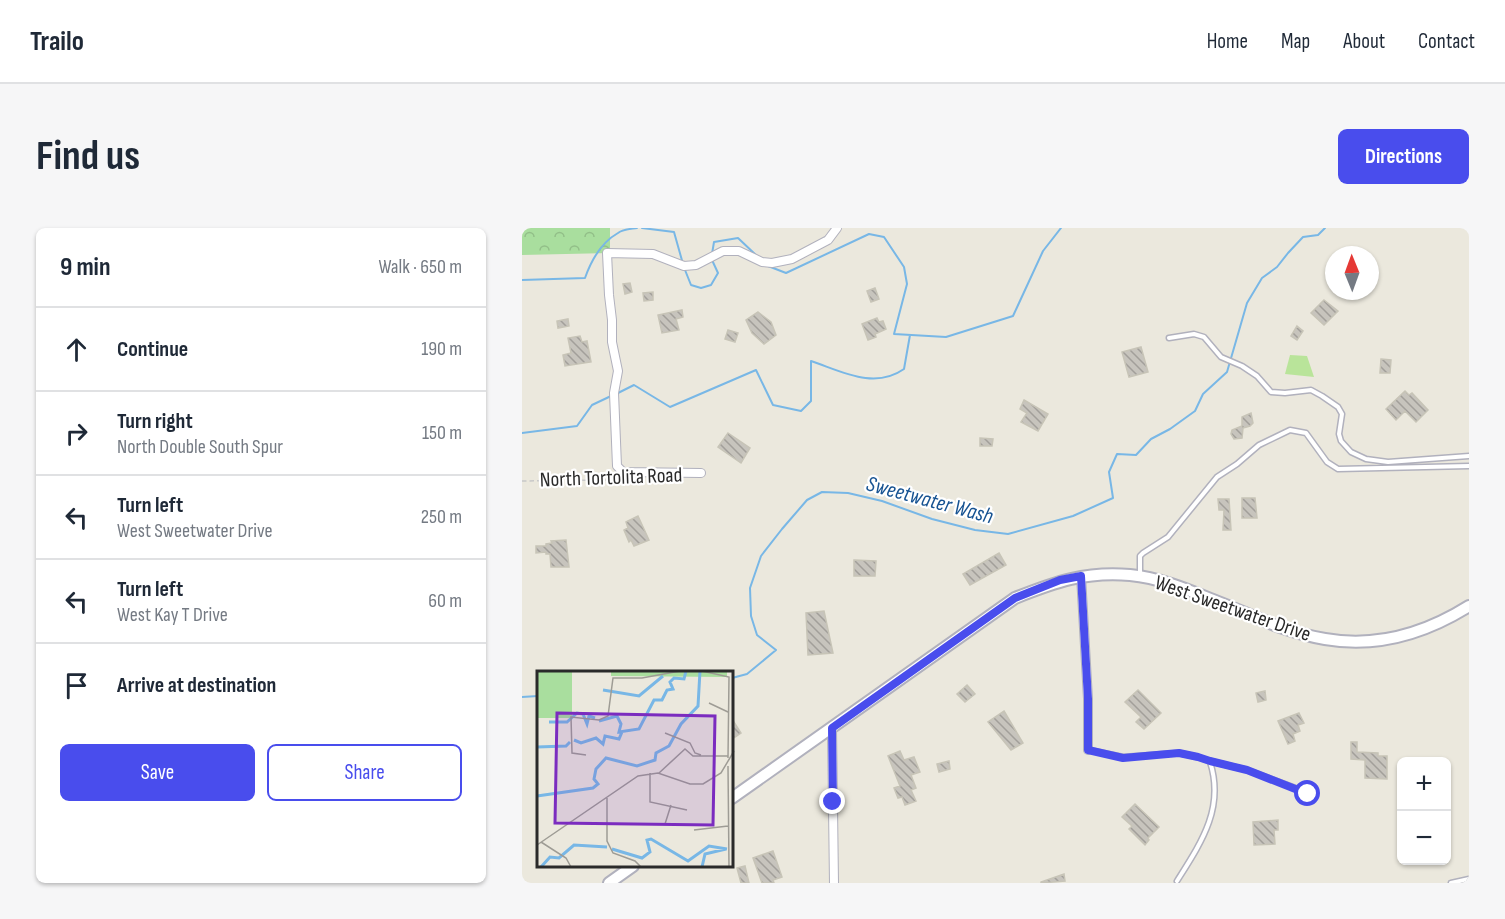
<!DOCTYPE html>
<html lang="en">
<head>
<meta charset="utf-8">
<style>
  body { margin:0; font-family:"Sofia Sans Condensed",sans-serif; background:#f6f6f7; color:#1f2937 }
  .controls { position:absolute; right:18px; bottom:18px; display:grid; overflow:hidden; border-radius:9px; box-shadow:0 2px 4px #0004 }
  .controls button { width:54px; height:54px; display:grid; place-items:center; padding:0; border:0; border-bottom:2px solid #e0e1e3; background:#fff; color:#1f2937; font:30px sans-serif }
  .compass { position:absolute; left:803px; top:18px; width:54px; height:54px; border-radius:50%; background:#fff; box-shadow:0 2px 4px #0004; rotate:359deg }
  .stop { position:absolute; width:18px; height:18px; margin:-14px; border:4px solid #494ded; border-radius:50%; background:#fff }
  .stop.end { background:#494ded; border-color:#fff; box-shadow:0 2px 6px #0008 }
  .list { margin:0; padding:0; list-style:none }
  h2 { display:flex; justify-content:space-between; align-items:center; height:78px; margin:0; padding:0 24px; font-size:26px }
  h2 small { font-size:20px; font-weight:400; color:#747a83 }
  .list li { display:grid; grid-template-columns:39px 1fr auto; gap:18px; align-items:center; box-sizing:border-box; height:84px; padding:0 24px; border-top:2px solid #e0e1e3 }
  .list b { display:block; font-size:22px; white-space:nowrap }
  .list p { margin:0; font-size:20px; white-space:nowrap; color:#747a83 }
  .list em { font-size:20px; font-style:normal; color:#747a83 }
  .actions { display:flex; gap:12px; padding:18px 24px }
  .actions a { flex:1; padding:14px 0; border:2px solid #494ded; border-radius:9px; text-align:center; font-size:21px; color:#494ded }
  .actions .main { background:#494ded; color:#fff }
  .icon { flex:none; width:33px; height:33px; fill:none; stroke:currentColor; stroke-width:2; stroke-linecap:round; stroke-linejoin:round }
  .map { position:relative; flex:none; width:947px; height:655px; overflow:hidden; border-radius:9px }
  header { display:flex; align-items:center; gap:36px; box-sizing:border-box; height:84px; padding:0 30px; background:#fff; border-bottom:2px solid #e0e1e3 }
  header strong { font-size:28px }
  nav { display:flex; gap:33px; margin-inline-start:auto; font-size:21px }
  .intro { display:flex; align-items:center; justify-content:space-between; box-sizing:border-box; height:144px; padding:0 36px }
  h1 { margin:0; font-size:42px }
  .button { padding:15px 27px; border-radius:9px; background:#494ded; color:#fff; font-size:21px; font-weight:700 }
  main { display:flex; gap:36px; padding:0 36px }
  aside { flex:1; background:#fff; border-radius:9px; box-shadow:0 2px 4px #0004 }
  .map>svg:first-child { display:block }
</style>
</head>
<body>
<header>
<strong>Trailo</strong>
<nav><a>Home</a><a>Map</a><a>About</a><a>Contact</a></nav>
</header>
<div class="intro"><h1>Find us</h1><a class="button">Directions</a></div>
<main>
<aside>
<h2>9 min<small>Walk · 650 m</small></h2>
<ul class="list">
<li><svg class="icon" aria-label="ahead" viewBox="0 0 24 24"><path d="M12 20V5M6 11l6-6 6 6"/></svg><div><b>Continue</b></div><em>190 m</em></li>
<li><svg class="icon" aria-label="right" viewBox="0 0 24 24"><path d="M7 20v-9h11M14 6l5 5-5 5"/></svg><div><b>Turn right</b><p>North Double South Spur</p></div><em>150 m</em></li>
<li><svg class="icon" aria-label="left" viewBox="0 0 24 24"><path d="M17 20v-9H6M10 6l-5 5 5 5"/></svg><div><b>Turn left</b><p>West Sweetwater Drive</p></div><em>250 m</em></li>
<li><svg class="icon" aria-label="left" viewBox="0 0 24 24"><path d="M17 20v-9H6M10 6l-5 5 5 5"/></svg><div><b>Turn left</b><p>West Kay T Drive</p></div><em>60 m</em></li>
<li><svg class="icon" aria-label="arrive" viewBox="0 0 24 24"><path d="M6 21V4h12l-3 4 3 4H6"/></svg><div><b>Arrive at destination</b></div></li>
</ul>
<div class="actions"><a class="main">Save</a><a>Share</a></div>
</aside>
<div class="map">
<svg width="947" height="655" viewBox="0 0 947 655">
  <defs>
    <pattern id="park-crowns" width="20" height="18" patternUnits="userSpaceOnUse" patternTransform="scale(1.5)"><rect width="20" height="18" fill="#a9de9e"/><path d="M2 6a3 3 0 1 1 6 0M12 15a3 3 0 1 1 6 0" fill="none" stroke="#92bf88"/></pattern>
    <pattern id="building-back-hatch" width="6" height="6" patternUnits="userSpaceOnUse" patternTransform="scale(1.5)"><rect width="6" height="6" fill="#c7c4bd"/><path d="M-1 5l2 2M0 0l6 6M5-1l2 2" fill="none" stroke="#a29f9a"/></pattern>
  </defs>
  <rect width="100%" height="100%" fill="#ebe8dd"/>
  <path fill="url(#park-crowns)" d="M0,0H88V25L0,27Z"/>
  <path fill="#b9e49a" d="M768,127L785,128L792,149L763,146Z"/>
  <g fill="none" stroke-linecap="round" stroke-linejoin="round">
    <path stroke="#78b7e6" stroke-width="2" d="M120,0L152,4L161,36
      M190,26L192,14L216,10L235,28
      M246,38L264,45L347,6L362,9L382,39L385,56L372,106L424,109L491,88L521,23L539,0
      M163,42L169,57L179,60L189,57L196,45L190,32
      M0,52L63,50C69,33 80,14 96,5C101,1 109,1 115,0
      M94,166L112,157L148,179L234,142L251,177L279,183L289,173V133C319,143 352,162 382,141L388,107
      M0,205L55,198L70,177L89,168
      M210,450L225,446L254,422L235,407L229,388L228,360L239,328L260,301L285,272L300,264L326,265L360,273L410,291L453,302L486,306L551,288L591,270L587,244L595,226L614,227L629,211L648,201L673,183L681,166L705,144L725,75L740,50L755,39L766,25L781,9L796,7L803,0
      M0,469L16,468"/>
  </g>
  <path fill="url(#building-back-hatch)" stroke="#c7c4b7" stroke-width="1.5" d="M108,55L110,64L103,66L101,56Z
    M353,60L357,71L349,74L345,63Z
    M131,64V72L122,73L121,65Z
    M802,72L816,83L802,97L789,85Z
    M160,82L161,89L154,91L157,102L140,105L136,87Z
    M236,84L249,94L254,107L242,116L230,105L224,92Z
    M355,90L357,94L361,93L364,101L353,106L354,109L346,112L340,96Z
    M46,91L47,98L36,100L35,93Z
    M775,98L781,103L775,112L769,108Z
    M206,102L216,105L213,114L203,111Z
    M58,108L60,114L65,113L69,134L43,138L41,127L49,125L46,110Z
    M619,119L626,144L607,149L600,124Z
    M859,131L869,132L868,145H858Z
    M883,163L887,167L890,165L906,182L894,194L883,183L874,192L864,181Z
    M502,172L526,186L516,203L499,194L505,185L498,181Z
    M729,185L731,195L728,198L721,200L720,210L712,211L709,206L710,202L720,198V189Z
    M206,205L228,220L219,235L196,219Z
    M458,210L471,211L470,218H458Z
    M720,270H733L735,290H720Z
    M696,271H707L709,302H701L702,282H697Z
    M116,288L127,312L112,318L109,312L107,314L102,302L106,300L104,294Z
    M44,312L47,339H29L28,326H24V324L14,325V318H24V316L30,315L29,313Z
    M477,325L484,337L448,357L441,346Z
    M332,332L354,333L353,348H332Z
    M302,383L311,425L286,427L284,385Z
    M445,457L453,466L443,474L435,466Z
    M616,462L639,485L622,501L614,494L619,489L603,474Z
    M743,463L744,472L736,474L734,465Z
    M482,483L501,515L489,522L466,494Z
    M777,485L782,495L776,497L778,503L771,506L773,513L766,516L756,493Z
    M210,491L219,505L210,511Z
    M829,514H835V524L856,525V528H865V551L843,550V532L829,531Z
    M378,523L382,532L392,529L398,544L389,547L394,560L389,562L394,573L383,577L380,569L376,570L372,560L378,558L366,528Z
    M427,533L428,541L417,544L415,536Z
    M613,576L637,599L626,610L627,612L623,617L607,601L610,598L600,589Z
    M756,592V602H752L753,616L732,617L731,594Z
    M251,623L260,649L251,652L252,655H240L231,630Z
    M223,638L227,655H219L215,640Z
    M542,646L543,653L519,655V654Z"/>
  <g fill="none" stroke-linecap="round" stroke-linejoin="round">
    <defs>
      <path id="lane" d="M647,110L672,106L682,109L699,129L720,138L735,148L749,164L763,165L789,162L800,168L816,179L820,186L817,206L819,213L829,224L844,231L866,234L947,228
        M618,348V328L621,325L646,309L695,249L715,236L737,217L768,202L784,205L805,234L816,241L947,238
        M567,522L601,529L657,525L676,529L688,533L725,542L787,565
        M655,653C679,615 703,580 688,534
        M929,655L947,651"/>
      <path id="street" d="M179,245L101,244L95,238L92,165L96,143L90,114V92L87,67L85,25L131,26L162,38L174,37L201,23H217L240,34L250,35L270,31L306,12L315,0
        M559,348L566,471V522
        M310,500L312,655"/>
      <path id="secondary" d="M210,570L493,370C533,354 564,343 608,347C638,350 664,361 691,372C727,386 765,405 803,411C855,420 904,405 947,378
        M87,655L111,638"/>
    </defs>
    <use href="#lane" stroke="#b1b1bd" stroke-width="7"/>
    <use href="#street" stroke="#b1b1bd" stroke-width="10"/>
    <use href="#secondary" stroke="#b1b1bd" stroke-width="14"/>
    <path stroke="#c8c8c8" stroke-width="1.5" stroke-dasharray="4.5 3" stroke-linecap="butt" d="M0,253L89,252L94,249"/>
    <use href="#lane" stroke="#fff" stroke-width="4"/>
    <use href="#street" stroke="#fff" stroke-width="8"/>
    <use href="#secondary" stroke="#fff" stroke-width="10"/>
  </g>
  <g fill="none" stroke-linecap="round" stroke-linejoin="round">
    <path stroke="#494ded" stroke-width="8" d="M311,574L310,500L493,370L538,352L559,348L566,471V522L601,530L657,525L676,529L688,533L725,542L786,566"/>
  </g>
  <g text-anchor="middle" stroke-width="4.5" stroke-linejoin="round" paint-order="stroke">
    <g font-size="21" fill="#2a2a2a" stroke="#fff">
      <text transform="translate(89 249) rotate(-2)" y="7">North Tortolita Road</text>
      <text transform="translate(711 380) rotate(19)" y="7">West Sweetwater Drive</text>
    </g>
    <g font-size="22" font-style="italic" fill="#175392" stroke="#fff">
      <text transform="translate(408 271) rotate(15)" y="8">Sweetwater Wash</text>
    </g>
  </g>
  <g transform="translate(15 443)">
    <rect width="196" height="196" fill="#ebe8dd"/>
    <path d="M0,0H35V47H0ZM74,0H190V6L74,5Z" fill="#a9de9e"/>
    <path fill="none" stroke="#78b7e6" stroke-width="3" d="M66,19L102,25L126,5M62,50L80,45L84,53L82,61L102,58L117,29H125L130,19L136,18L133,11L137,7L147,8L149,0M12,51H30L40,42L46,43L50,53L52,45L58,47M37,69L44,72L59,67L66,73L68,65L82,68L85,61M0,76L29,75L33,71M0,125L56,117L61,113L57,108L59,98L69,87L100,95L118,89L119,82L132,75L144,53L161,35L163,0M75,178L105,187L113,181L110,169L114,168L151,190L172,175L190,178M4,196L13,186L22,187L37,174L70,176M165,196L168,183L189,178"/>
    <path fill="none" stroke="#9e9c95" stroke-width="1.5" d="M165,0L192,6L191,87M172,32L191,41M128,62L153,72L158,82L164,84M49,84L35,82L34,46L62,49L71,45L76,7H105L143,0M191,95L192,196M113,102V131L150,139M122,102L148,78L156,85H191M70,127V170L76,182L98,190L104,196M128,153L134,134M157,159L191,155M4,171L29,187L34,196M0,174L101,105L121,102L153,113H166L184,102L197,80"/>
    <path fill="#7b2cbf" fill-opacity="0.15" stroke="#7b2cbf" stroke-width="3" d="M20,42L178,45L176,154L18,152Z"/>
    <rect width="196" height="196" fill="none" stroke="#2a2a2a" stroke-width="3"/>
  </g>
</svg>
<div class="controls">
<button>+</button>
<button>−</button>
</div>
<svg class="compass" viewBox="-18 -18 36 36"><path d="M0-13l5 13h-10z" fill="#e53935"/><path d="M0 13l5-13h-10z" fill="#747a83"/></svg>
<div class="stop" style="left:786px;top:566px"></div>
<div class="stop end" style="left:311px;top:574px"></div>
</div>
</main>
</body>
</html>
